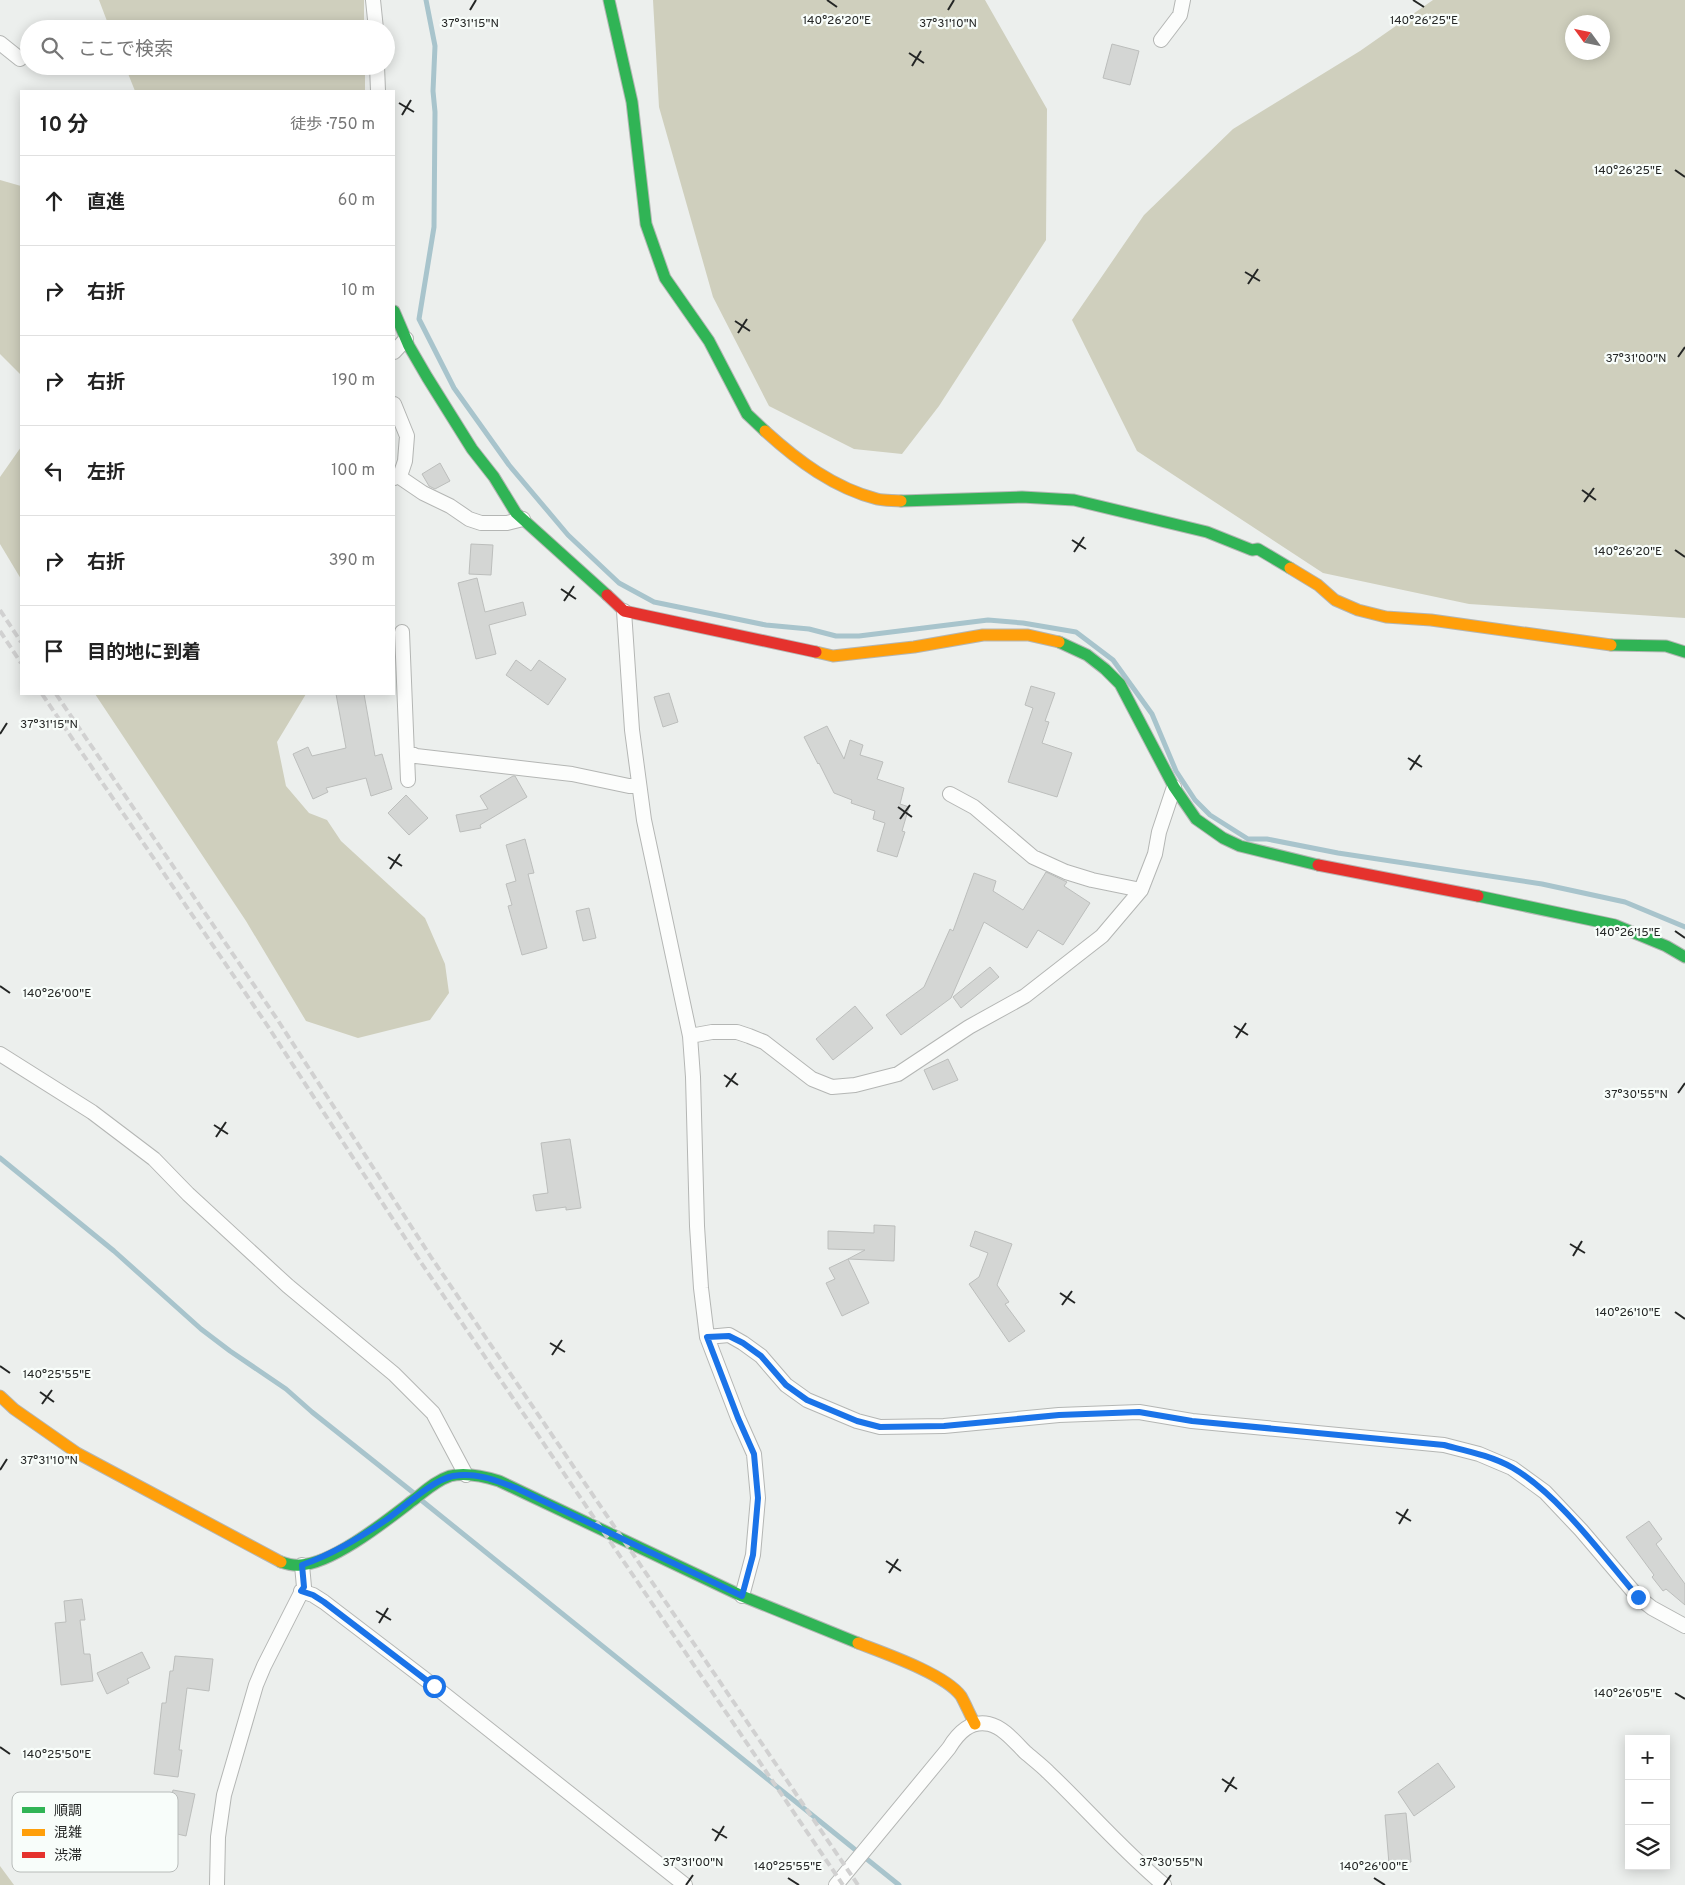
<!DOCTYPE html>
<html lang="ja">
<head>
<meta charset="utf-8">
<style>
  body { margin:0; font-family:Overpass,"Noto Sans JP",sans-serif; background:#f6f6f6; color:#222 }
  .controls { position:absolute; right:15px; bottom:15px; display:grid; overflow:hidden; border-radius:0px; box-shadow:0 2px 12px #0003 }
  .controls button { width:45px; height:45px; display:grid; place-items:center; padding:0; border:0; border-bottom:1px solid #e0e0e0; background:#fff; color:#222; font:25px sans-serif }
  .compass { position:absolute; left:1565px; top:15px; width:45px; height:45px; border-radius:50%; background:#fff; box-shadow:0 2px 12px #0003; rotate:303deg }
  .stop { position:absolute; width:15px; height:15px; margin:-11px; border:4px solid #1a73e8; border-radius:50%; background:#fff }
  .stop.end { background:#1a73e8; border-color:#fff; box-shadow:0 1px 5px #0008 }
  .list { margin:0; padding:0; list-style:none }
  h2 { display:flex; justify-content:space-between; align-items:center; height:65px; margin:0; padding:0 20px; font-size:21px }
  h2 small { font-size:16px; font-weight:400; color:#767676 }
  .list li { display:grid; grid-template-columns:32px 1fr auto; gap:15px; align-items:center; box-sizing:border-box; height:90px; padding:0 20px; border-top:1px solid #e0e0e0 }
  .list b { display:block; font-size:19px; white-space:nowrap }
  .list em { font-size:16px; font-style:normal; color:#767676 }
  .icon { flex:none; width:28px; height:28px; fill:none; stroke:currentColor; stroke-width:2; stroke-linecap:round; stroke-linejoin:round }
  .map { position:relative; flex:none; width:1685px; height:1885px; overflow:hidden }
  .search { position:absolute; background:#fff; box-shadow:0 2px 12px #0003; left:20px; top:20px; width:375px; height:55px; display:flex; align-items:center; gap:12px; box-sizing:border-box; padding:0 18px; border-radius:28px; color:#767676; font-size:19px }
  .panel { position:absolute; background:#fff; box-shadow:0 2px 12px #0003; left:20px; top:90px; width:375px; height:605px; border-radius:0px }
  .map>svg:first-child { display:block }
</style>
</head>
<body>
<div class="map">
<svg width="1685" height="1885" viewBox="0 0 1685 1885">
  <rect width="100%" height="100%" fill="#ecefed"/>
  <path fill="#cfcfbd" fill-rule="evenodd" d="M99,0H364V29H110Z
    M653,0H985L1047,109L1046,240L939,406L902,454L854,449L769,406L713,297L659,107Z
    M1433,0H1685V618L1469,604L1323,573L1137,451L1072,320L1144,215L1233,129L1360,51ZM1572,22H1602V52H1572Z
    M125,66H365V91H135Z
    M0,180L21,186V375L0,354Z
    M21,447V579L0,544V477Z
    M95,694H306L277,742L286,786L309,813L327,820L341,841L425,918L445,964L449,993L430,1020L358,1038L306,1021L246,921Z
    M0,1866L14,1885H0Z"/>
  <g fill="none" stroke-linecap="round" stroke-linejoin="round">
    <path stroke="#a8c4cc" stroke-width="5" d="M426,0L435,46L433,91L435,112L434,227L419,319L454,388L509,465L568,535L619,583L654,602L766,625L809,629L836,636H859L988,620L1023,623L1076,632L1113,660L1152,714L1176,771L1195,800L1210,815L1248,839H1267L1338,853L1542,884L1625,902L1685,927
      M0,1158L114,1251L201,1329L230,1351L286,1389L312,1412L415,1494
      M421,1500L899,1885"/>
  </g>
  <path fill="#d4d6d4" stroke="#bcbebc" d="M1112,44L1139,51L1130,85L1103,78Z
    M440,463L450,481L435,489L429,486L422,474Z
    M471,544L493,545L491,575L469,574Z
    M477,578L485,612L523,602L526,615L489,625L496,654L476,659L458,583Z
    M516,660L531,671L539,660L566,679L548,705L506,675Z
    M1031,686L1055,693L1045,721L1049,722L1042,743L1072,753L1057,797L1008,782L1033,708L1025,705Z
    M669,693L678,722L663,727L654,697Z
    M336,694H364L375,756L382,754L392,789L371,796L366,778L326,788L328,792L313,799L293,754L308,747L312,756L346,748Z
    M827,726L844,759L850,740L863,745L860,755L883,762L877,779L904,788L900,804L909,807L902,831L905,832L897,857L877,851L885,823L873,819L875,811L851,803L852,800L834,793L819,763L818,764L804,737Z
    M513,776H515L527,797L480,825L481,828L460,832L456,815L488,809L480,796Z
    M406,795L428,818L409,835L388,813Z
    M525,839L534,873L528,874L547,948L522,955L508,906L512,905L506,884L516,881L506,845Z
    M1046,872L1067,882L1064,886L1090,903L1063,945L1038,930L1027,948L984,922L951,998L901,1035L886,1015L924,987L950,929L953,931L974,873L996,881L993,891L1023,910Z
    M589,908L596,938L583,941L576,911Z
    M990,967L999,977L961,1008L953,997Z
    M855,1006L873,1028L833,1060L816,1039Z
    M948,1059L958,1080L933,1090L924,1070Z
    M570,1139L581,1208L566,1210V1207L536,1211L533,1195L548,1193L541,1143Z
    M874,1225L895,1226L894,1261L848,1259L865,1250L828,1249V1231L874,1233Z
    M975,1231L1012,1244L997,1285L1009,1302L1005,1304L1025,1331L1009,1342L969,1284L979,1277L988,1253L970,1246Z
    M848,1259L869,1303L842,1316L826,1283L835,1279L829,1268Z
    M1649,1521L1662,1539L1656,1544L1685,1584V1605L1666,1589L1663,1591L1652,1577L1654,1575L1626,1537Z
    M82,1599L85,1620H80L84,1654H90L93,1681L61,1685L55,1623L66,1622L64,1601Z
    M142,1652L150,1668L127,1679L129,1683L107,1694L97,1673Z
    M175,1656L213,1659L209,1691L187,1688L179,1750H182L178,1777L154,1774L162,1703H166L170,1671H173Z
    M1438,1763L1455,1787L1414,1816L1398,1792Z
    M173,1790L195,1794L186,1836L164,1831Z
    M1406,1813L1411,1862L1389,1864L1385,1815Z"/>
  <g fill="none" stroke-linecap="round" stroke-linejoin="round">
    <defs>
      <path id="street" d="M373,0L376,29
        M1161,40L1180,15L1183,0
        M0,43L20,59
        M377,66L378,91
        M394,352L406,339
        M394,404L407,436L405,461L401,473L394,478
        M398,476L423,493L450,506L469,519L481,523H507L523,519
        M624,611L632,730L644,820L690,1036L693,1077L697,1226L701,1288L707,1337L738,1418L754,1454L758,1498L753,1555L742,1596
        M402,632L408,780
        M408,752L416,756L572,774L629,786H639
        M950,794L974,807L1033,857L1066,872L1092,880L1141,890
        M690,1036L712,1032H737L749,1036L764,1042L812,1079L832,1087L855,1085L898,1074L969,1027L1025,996L1102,936L1141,890L1155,854L1159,832L1174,787
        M0,1054L92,1112L154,1159L188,1194L288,1286L394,1374L433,1413L466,1475
        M707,1337L729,1335L743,1343L761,1356L786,1385L807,1400L857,1421L880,1427L944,1426L1059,1415L1139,1412L1192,1421L1444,1445L1479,1454L1512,1468L1545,1492L1581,1530L1638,1597L1652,1608L1685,1626
        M301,1591L313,1595L324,1602L434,1686L685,1885
        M217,1885L218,1837L224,1795L256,1685L264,1666L304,1587L302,1565
        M836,1885L949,1748C958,1733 970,1720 989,1724C1003,1727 1015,1742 1025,1752C1033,1759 1041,1765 1048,1772C1087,1809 1122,1850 1164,1885"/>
      <path id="fast" d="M609,0L632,102L646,224L665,278L709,341L747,414L765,431
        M394,311L409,346L427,377L472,449L494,477L516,513L607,595
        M901,501L1022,497L1074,500L1207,532L1252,550L1258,549L1290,568
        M1059,642L1087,655L1105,669L1120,684L1174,787L1196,819L1223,838L1240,846L1318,865
        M1611,645L1666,646L1685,652
        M1478,896L1615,925L1666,946L1685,957
        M281,1562C287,1564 293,1566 300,1565C332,1564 386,1521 412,1501C424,1492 435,1481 450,1476C466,1472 483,1476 499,1481L742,1596L858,1643"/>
      <path id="slow" d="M765,431C798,461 834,488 877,499C885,501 893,500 901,501
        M1290,568L1318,585L1335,600L1358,610L1386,617L1431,620L1611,645
        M816,652L833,656L914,647L983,635H1028L1059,642
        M0,1396L14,1409L77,1453L281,1562
        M858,1643C884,1653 945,1674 961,1696C966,1705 970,1715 975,1724"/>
      <path id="jam" d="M607,595L624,611L816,652
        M1318,865L1478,896"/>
    </defs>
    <use href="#street" stroke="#b4b6b4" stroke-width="16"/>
    <use href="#fast" stroke="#b4b6b4" stroke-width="13"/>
    <use href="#slow" stroke="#b4b6b4" stroke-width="13"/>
    <use href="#jam" stroke="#b4b6b4" stroke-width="13"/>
    <use href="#street" stroke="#fcfdfc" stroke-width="14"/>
    <use href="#fast" stroke="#30b455" stroke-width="11"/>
    <use href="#slow" stroke="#ff9f0a" stroke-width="11"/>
    <use href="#jam" stroke="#e5322d" stroke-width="11"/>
    <path stroke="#d1d1d1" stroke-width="4" stroke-dasharray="8 4" stroke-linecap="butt" d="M0,610L21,642
      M0,631L21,663
      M42,694L267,1025L422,1264L843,1885
      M56,694L277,1019L431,1257L858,1885"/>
  </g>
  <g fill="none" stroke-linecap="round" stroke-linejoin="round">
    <path stroke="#1a73e8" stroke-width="6" d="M434,1686L324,1602L313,1595L301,1591L304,1587L302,1565C333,1554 359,1538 386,1520C403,1508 432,1480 453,1476C476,1472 495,1480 516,1488L742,1596L753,1555L758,1498L754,1454L738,1418L707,1337L729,1336L743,1343L761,1356L786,1385L807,1400L857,1421L880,1427L944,1426L1059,1415L1139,1412L1192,1421L1444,1445C1467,1451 1492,1456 1513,1468C1560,1496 1602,1555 1638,1597"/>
  </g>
  <path fill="none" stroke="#242625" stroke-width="2" d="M827,0L837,7M1413,0L1424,7M470,10L476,0M948,10L954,0M909,53L924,63M912,66L921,51M399,103L414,112M402,115L411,100M1675,170L1685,177M1245,272L1260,281M1248,284L1258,269M735,321L750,331M738,333L747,319M1678,357L1685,347M1582,490L1596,500M1584,502L1594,488M1072,540L1086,549M1675,550L1685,557M1074,552L1084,537M561,589L576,599M564,601L574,586M0,734L7,723M1408,758L1422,767M1410,770L1420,755M898,807L912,817M900,819L910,805M388,857L402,866M390,869L400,854M1675,931L1685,938M0,986L10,993M1234,1026L1248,1035M1236,1038L1246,1023M724,1075L738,1085M726,1087L736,1073M1678,1093L1685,1083M214,1125L228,1134M216,1137L226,1122M1570,1244L1585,1253M1573,1256L1582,1241M1060,1293L1075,1303M1062,1305L1072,1291M1675,1312L1685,1319M550,1343L565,1352M552,1355L562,1340M0,1366L10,1373M40,1392L54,1402M42,1404L52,1390M0,1470L7,1459M1396,1512L1411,1521M1399,1524L1408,1509M886,1561L901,1571M889,1573L898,1559M376,1611L391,1620M379,1623L388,1608M1675,1693L1685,1699M0,1747L10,1754M1222,1779L1237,1789M1225,1792L1234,1777M712,1829L727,1838M715,1841L724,1826M788,1878L799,1885M1374,1878L1385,1885M686,1885L693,1875M1164,1885L1171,1875"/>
  <rect x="12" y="1792" width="166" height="80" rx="8" fill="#f8fdfa" stroke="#b8bcba" stroke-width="1"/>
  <rect x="22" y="1807" width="23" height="6" fill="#30b455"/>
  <rect x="22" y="1829" width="23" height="7" fill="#ff9f0a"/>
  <rect x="22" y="1852" width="23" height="6" fill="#e5322d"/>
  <g font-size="14" fill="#242625">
    <text x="54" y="1815">順調</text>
    <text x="54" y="1837">混雑</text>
    <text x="54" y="1860">渋滞</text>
  </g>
  <g font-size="12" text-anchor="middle" fill="#242625" stroke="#f8fdfa" stroke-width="4.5" stroke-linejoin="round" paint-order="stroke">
    <text x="1424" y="24">140°26'25"E</text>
    <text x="837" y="24">140°26'20"E</text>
    <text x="470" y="27">37°31'15"N</text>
    <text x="948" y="27">37°31'10"N</text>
    <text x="1628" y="174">140°26'25"E</text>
    <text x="1636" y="362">37°31'00"N</text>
    <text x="1628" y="555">140°26'20"E</text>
    <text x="49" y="728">37°31'15"N</text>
    <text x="1628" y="936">140°26'15"E</text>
    <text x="57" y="997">140°26'00"E</text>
    <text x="1636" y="1098">37°30'55"N</text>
    <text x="1628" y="1316">140°26'10"E</text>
    <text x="57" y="1378">140°25'55"E</text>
    <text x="49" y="1464">37°31'10"N</text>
    <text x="1628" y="1697">140°26'05"E</text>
    <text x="57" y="1758">140°25'50"E</text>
    <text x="693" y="1866">37°31'00"N</text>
    <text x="1171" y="1866">37°30'55"N</text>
    <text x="788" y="1870">140°25'55"E</text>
    <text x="1374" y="1870">140°26'00"E</text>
  </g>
</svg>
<div class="controls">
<button>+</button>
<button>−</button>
<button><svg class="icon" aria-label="layers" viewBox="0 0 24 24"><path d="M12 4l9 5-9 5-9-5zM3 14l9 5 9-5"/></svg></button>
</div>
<svg class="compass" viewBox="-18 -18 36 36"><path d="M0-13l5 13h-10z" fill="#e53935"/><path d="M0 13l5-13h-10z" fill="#767676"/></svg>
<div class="stop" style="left:434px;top:1686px"></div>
<div class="stop end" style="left:1638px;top:1597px"></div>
<div class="search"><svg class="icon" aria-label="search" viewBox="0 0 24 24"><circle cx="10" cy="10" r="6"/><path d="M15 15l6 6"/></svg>ここで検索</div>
<section class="panel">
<h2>10 分<small>徒歩 · 750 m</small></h2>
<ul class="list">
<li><svg class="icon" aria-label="ahead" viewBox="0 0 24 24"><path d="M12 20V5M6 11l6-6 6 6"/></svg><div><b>直進</b></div><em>60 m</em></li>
<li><svg class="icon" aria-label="right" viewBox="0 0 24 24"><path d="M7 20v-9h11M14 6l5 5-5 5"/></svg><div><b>右折</b></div><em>10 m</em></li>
<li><svg class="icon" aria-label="right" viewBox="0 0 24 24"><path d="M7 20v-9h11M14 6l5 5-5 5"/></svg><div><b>右折</b></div><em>190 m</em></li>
<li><svg class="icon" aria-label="left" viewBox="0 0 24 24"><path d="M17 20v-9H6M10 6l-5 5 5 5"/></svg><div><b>左折</b></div><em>100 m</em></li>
<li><svg class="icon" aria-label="right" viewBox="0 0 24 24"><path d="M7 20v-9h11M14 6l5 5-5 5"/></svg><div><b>右折</b></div><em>390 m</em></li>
<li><svg class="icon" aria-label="arrive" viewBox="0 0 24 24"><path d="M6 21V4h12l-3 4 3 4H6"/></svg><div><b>目的地に到着</b></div></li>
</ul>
</section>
</div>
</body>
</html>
